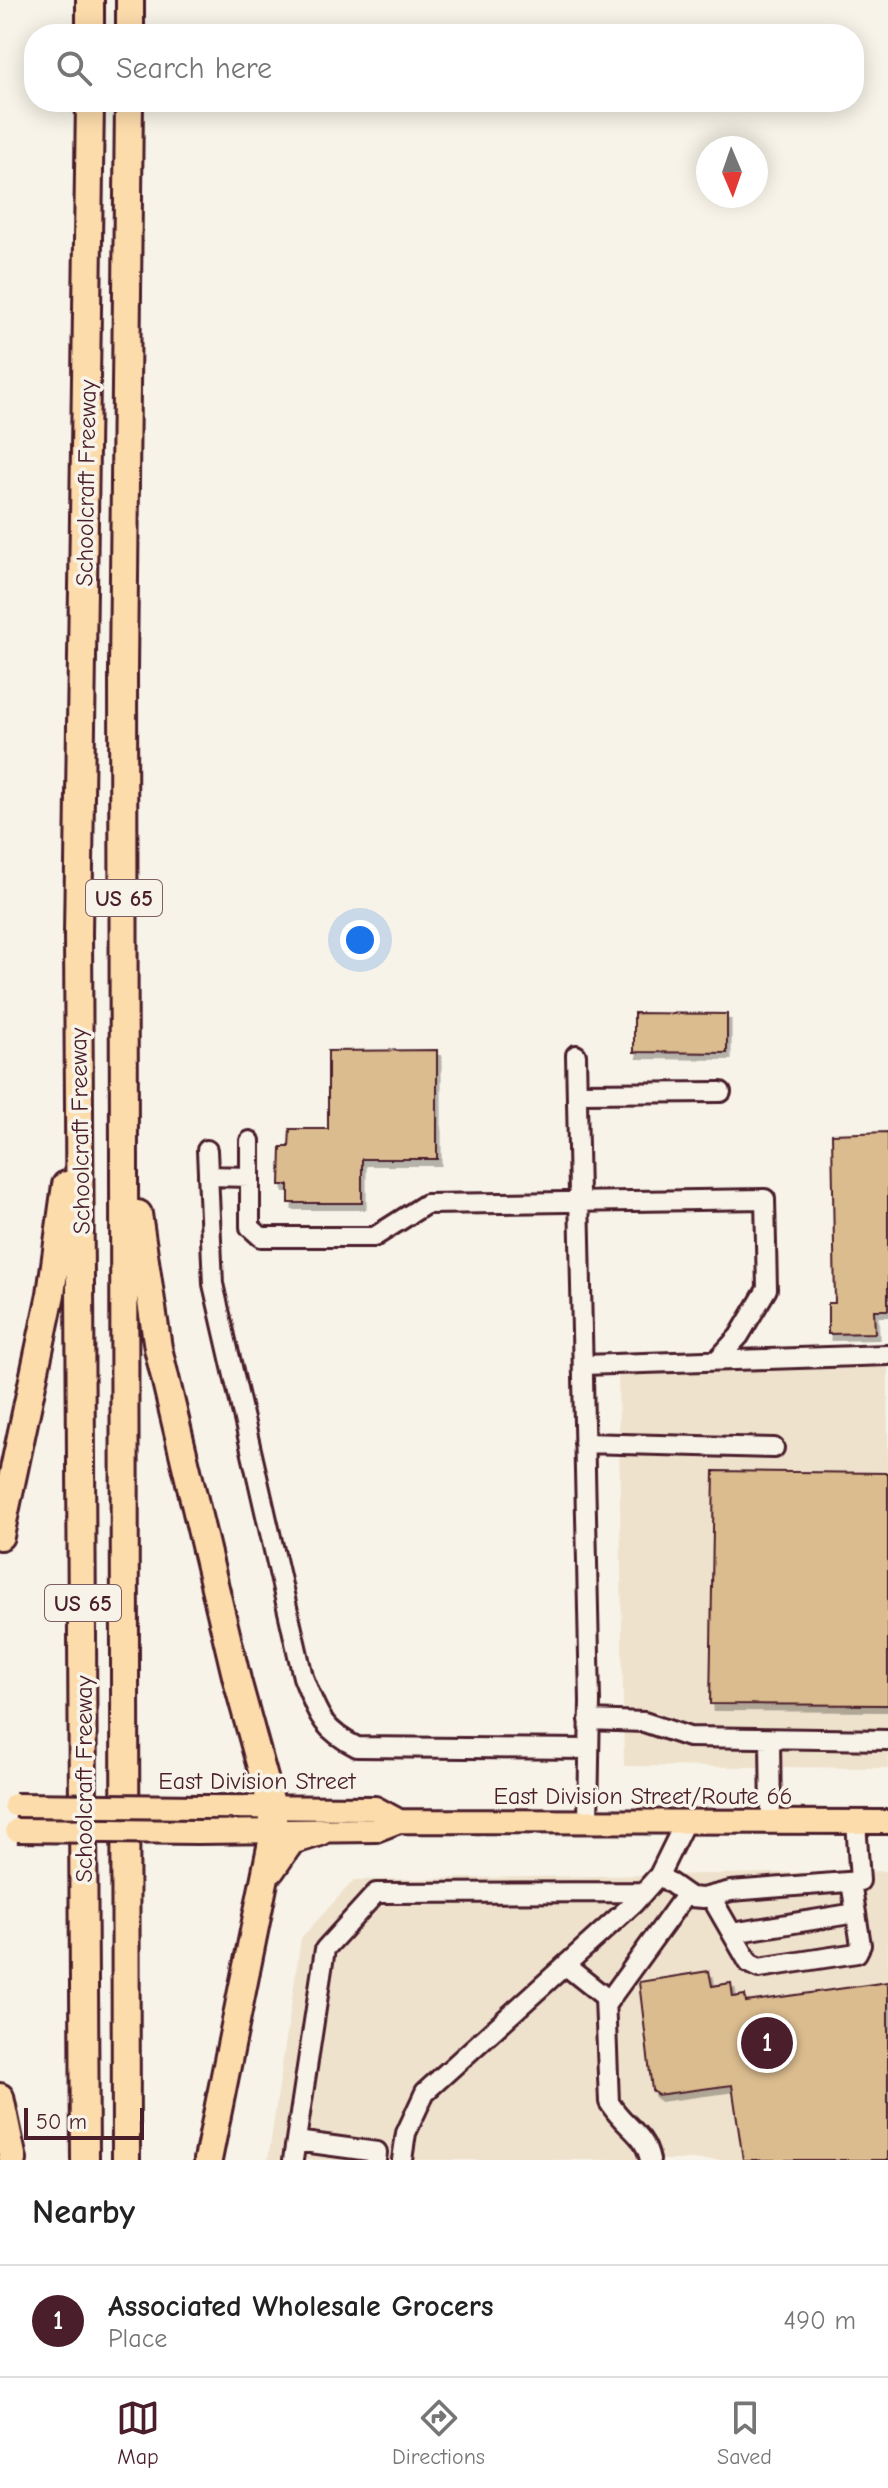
<!DOCTYPE html>
<html lang="en">
<head>
<meta charset="utf-8">
<style>
  body { margin:0; font-family:"Comic Neue",sans-serif; background:#f6f6f6; color:#222 }
  .compass { position:absolute; left:696px; top:136px; width:72px; height:72px; border-radius:50%; background:#fff; box-shadow:0 4px 20px #0003; rotate:178deg }
  .scale { position:absolute; left:24px; bottom:20px; width:120px; box-sizing:border-box; padding-left:8px; border:4px solid #4a1f2b; border-top:0; font-size:22px; line-height:28px; white-space:nowrap; color:#4a1f2b; -webkit-text-stroke:6px #f7f3e8; paint-order:stroke }
  .you { position:absolute; left:360px; top:940px; width:28px; height:28px; margin:-20px; border:6px solid #fff; border-radius:50%; background:#1a73e8; box-shadow:0 0 0 12px #1a73e833 }
  .badge { display:grid; place-items:center; width:52px; height:52px; border-radius:50%; background:#4a1f2b; color:#fff; font-size:26px; font-weight:700 }
  .pin { position:absolute; translate:-50% -50%; border:4px solid #fff; box-shadow:0 2px 8px #0006 }
  .list { margin:0; padding:0; list-style:none }
  h2 { display:flex; justify-content:space-between; align-items:center; height:104px; margin:0; padding:0 32px; font-size:34px }
  h2 small { font-size:26px; font-weight:400; color:#767676 }
  .list li { display:grid; grid-template-columns:52px 1fr auto; gap:24px; align-items:center; box-sizing:border-box; height:112px; padding:0 32px; border-top:2px solid #e0e0e0 }
  .list b { display:block; font-size:30px; white-space:nowrap }
  .list p { margin:0; font-size:26px; white-space:nowrap; color:#767676 }
  .list em { font-size:26px; font-style:normal; color:#767676 }
  .icon { flex:none; width:44px; height:44px; fill:none; stroke:currentColor; stroke-width:2; stroke-linecap:round; stroke-linejoin:round }
  .map { position:relative; flex:none; width:888px; height:2160px; overflow:hidden }
  .search { position:absolute; background:#fff; box-shadow:0 4px 20px #0003; left:24px; right:24px; top:24px; height:88px; display:flex; align-items:center; gap:20px; box-sizing:border-box; padding:0 28px; border-radius:32px; color:#767676; font-size:30px }
  .sheet { height:216px; background:#fff }
  nav { display:flex; justify-content:space-around; align-items:center; box-sizing:border-box; height:112px; border-top:2px solid #e0e0e0; background:#fff; font-size:22px; color:#767676 }
  nav a { display:grid; justify-items:center; gap:4px }
  nav .on { color:#4a1f2b }
  .map>svg:first-child { display:block }
</style>
</head>
<body>
<div class="map">
<svg width="888" height="2160" viewBox="0 0 888 2160">
  <defs>
    <filter id="shadow"><feDropShadow dx="3.5" dy="6" stdDeviation="0" flood-color="#0004"/></filter>
  </defs>
  <rect width="100%" height="100%" fill="#f7f3e8"/>
  <filter id="ink" filterUnits="userSpaceOnUse"><feTurbulence type="fractalNoise" baseFrequency=".0125" numOctaves="2"/><feDisplacementMap in="SourceGraphic" scale="16" xChannelSelector="R" yChannelSelector="G"/><feConvolveMatrix kernelMatrix="1 2 1 2 8 2 1 2 1" color-interpolation-filters="sRGB"/></filter>
  <g filter="url(#ink)">
    <path fill="#efe2cd" d="M888,1364V1768L624,1766L618,1372L705,1371L706,1366Z
      M888,1871V2160H268L301,1938L354,1880Z"/>
    <path fill="#dbbc8f" stroke="#4a1f2b" stroke-width="2" filter="url(#shadow)" d="M634,1013L727,1014V1053L634,1052Z
      M437,1050V1159H362V1203H289V1185H280L281,1147H289L290,1129H328V1051Z
      M888,1132V1310H874L875,1333L828,1334V1303H835L832,1134Z
      M714,1471L888,1473V1705L710,1704Z
      M709,1971L712,1986L731,1983L733,1997L745,1995L746,2002L888,1982V2160H743L732,2085L657,2095L652,2090L639,1982Z"/>
    <g fill="none" stroke-linecap="round" stroke-linejoin="round">
      <defs>
        <path id="minor" d="M576,1055L590,1701L588,1822
          M577,1093L721,1092
          M250,1141V1227L261,1237H374L426,1204L765,1199L767,1289L739,1336L718,1359
          M207,1150L213,1284L303,1677C318,1714 321,1729 357,1747L589,1749
          M208,1176L250,1177
          M583,1365L888,1355
          M584,1443L774,1448
          M589,1720L644,1722L689,1737L888,1740
          M770,1739L771,1822
          M659,1875L690,1897L703,1898L731,1891L860,1881L856,1822
          M711,1897L749,1963L759,1968L857,1953L861,1945L851,1882
          M732,1933L856,1913
          M566,1966L605,1997L609,2102C624,2128 644,2131 650,2160
          M607,2003L686,1894
          M296,2141L377,2152L376,2160
          M293,2160L325,1949L376,1893L643,1892
          M402,2160L406,2133L425,2092L634,1903L659,1875L685,1822"/>
        <path id="major" d="M201,1807L375,1808L399,1821
          M197,1832L376,1830L399,1821L888,1822"/>
        <path id="highway" d="M90,34V0
          M130,34V0
          M138,1214L158,1348L237,1680L272,1807L274,1832L208,2160
          M0,1536L51,1294L66,1185
          M271,1870L291,1841L320,1832
          M0,2097L13,2160
          M85,2160L78,934L90,102
          M126,2160L123,671L129,102"/>
      </defs>
      <use href="#minor" stroke="#4a1f2b" stroke-width="24"/>
      <use href="#major" stroke="#4a1f2b" stroke-width="28"/>
      <use href="#highway" stroke="#4a1f2b" stroke-width="32"/>
      <use href="#minor" stroke="#f7f3e8" stroke-width="18"/>
      <use href="#major" stroke="#fddcac" stroke-width="22"/>
      <use href="#highway" stroke="#fddcac" stroke-width="26"/>
      <defs>
        <path id="major-bridge" d="M15,1805L201,1807
          M17,1830L197,1832"/>
      </defs>
      <use href="#major-bridge" stroke="#4a1f2b" stroke-width="28" stroke-linecap="butt"/>
      <use href="#major-bridge" stroke="#fddcac" stroke-width="22"/>
    </g>
  </g>
  <g text-anchor="middle" stroke-width="7" stroke-linejoin="round" paint-order="stroke">
    <g fill="#f7f3e8" stroke="#7e5f64" stroke-width="2">
      <rect x="86" y="880" width="76" height="36" rx="6"/>
      <rect x="45" y="1585" width="76" height="36" rx="6"/>
    </g>
    <g font-size="22" font-weight="bold" fill="#4a1f2b">
      <text x="124" y="906">US 65</text>
      <text x="83" y="1611">US 65</text>
    </g>
    <g font-size="24" fill="#4a1f2b" stroke="#f7f3e8">
      <text transform="translate(86 483) rotate(-89)" y="8">Schoolcraft Freeway</text>
      <text transform="translate(80 1131) rotate(-91)" y="8">Schoolcraft Freeway</text>
      <text transform="translate(84 1779) rotate(-90)" y="8">Schoolcraft Freeway</text>
      <text x="257" y="1789">East Division Street</text>
      <text x="643" y="1804">East Division Street/Route 66</text>
    </g>
  </g>
</svg>
<svg class="compass" viewBox="-18 -18 36 36"><path d="M0-13l5 13h-10z" fill="#e53935"/><path d="M0 13l5-13h-10z" fill="#767676"/></svg>
<div class="scale">50 m</div>
<div class="you"></div>
<div class="pin badge" style="left:767px;top:2043px">1</div>
<div class="search"><svg class="icon" aria-label="search" viewBox="0 0 24 24"><circle cx="10" cy="10" r="6"/><path d="M15 15l6 6"/></svg>Search here</div>
</div>
<section class="sheet">
<h2>Nearby<small></small></h2>
<ul class="list">
<li><span class="badge">1</span><div><b>Associated Wholesale Grocers</b><p>Place</p></div><em>490 m</em></li>
</ul>
</section>
<nav>
<a class="on"><svg class="icon" aria-label="map" viewBox="0 0 24 24"><path d="M3 6l6-2 6 2 6-2v14l-6 2-6-2-6 2zM9 4v14M15 6v14"/></svg>Map</a>
<a><svg class="icon" aria-label="directions" viewBox="0 0 24 24"><path d="M12 3l9 9-9 9-9-9zM9 14v-3h6M13 9l2 2-2 2"/></svg>Directions</a>
<a><svg class="icon" aria-label="saved" viewBox="0 0 24 24"><path d="M7 4h10v16l-5-4-5 4z"/></svg>Saved</a>
</nav>
</body>
</html>
